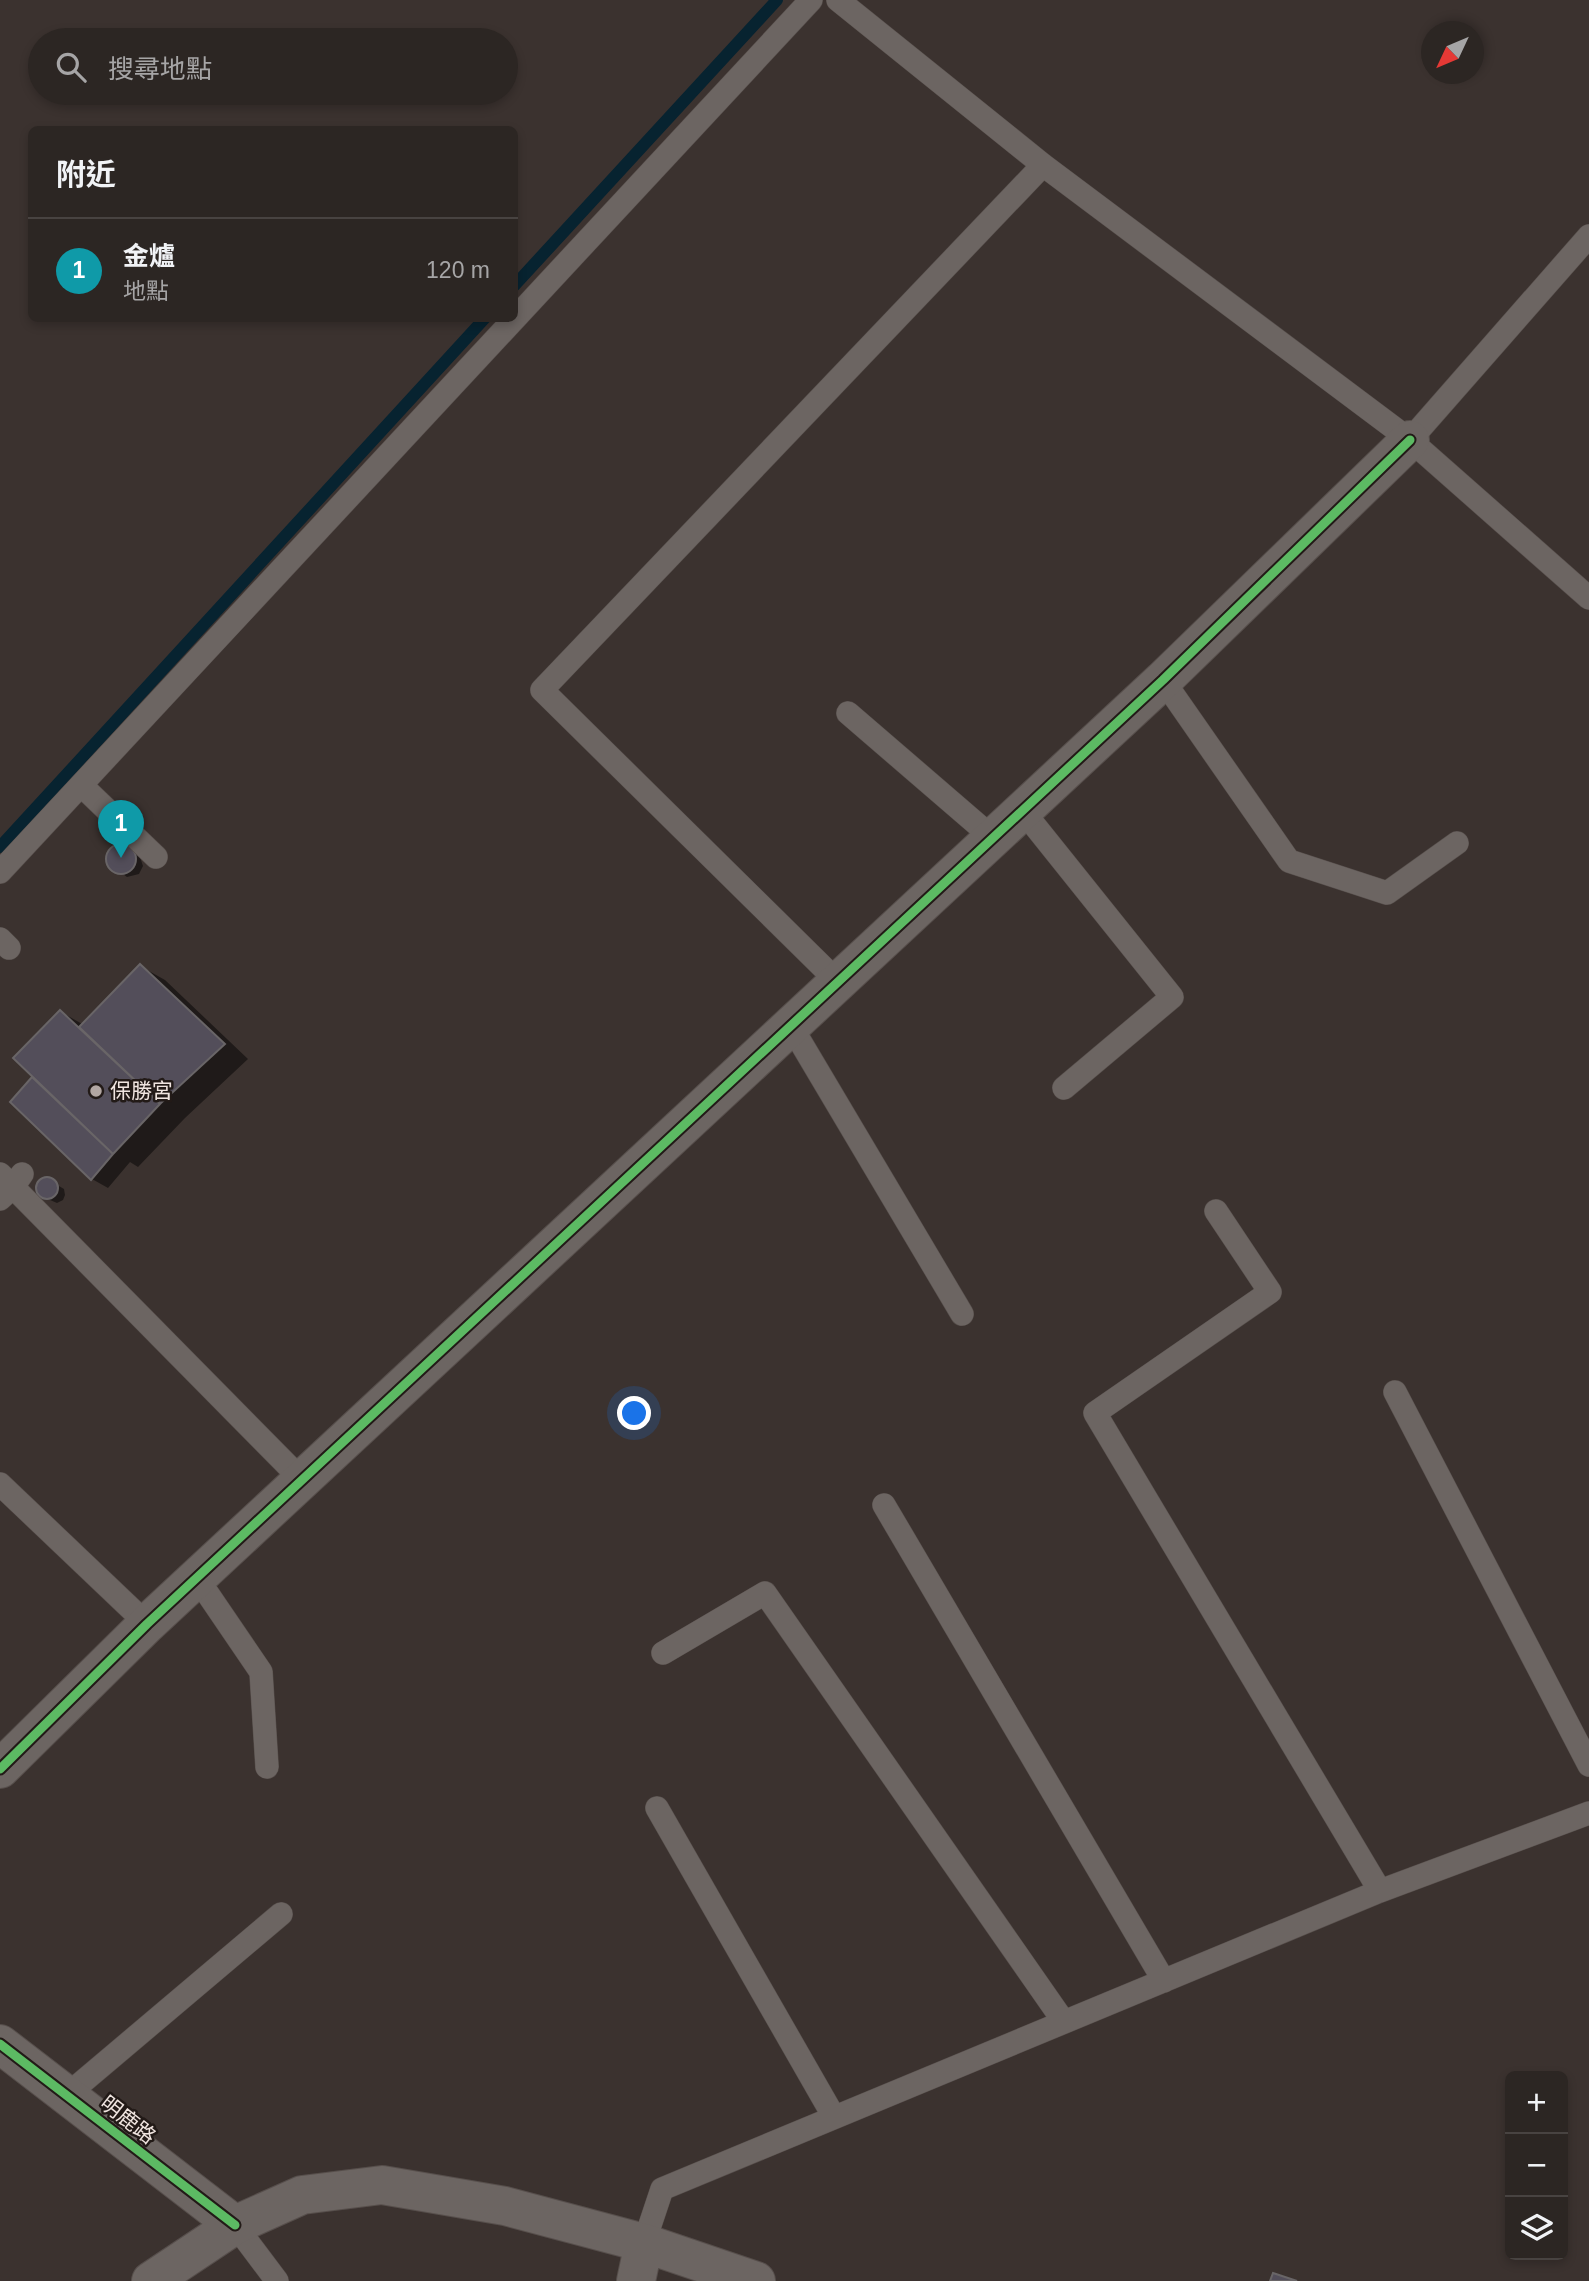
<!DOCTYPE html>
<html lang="zh-TW">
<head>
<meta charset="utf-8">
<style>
  body { margin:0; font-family:Helvetica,"Noto Sans TC",sans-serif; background:#342e2b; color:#f1f3f6 }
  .controls { position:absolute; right:21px; bottom:21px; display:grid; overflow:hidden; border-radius:10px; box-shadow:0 4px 10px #0003 }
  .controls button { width:63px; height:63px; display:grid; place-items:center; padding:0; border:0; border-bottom:2px solid #484341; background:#2c2623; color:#f1f3f6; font:35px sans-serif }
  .compass { position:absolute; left:1421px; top:21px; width:63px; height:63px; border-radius:50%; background:#2c2623; box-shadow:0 4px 10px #0003; rotate:226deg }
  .you { position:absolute; left:635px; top:1414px; width:24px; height:24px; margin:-18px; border:5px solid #fff; border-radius:50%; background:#1a73e8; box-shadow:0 0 0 10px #1a73e833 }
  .badge { display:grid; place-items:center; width:46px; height:46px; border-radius:50%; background:#b1a6a2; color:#fff; font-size:23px; font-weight:700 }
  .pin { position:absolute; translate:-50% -58px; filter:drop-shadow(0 2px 4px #0008) }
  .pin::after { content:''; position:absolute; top:37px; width:24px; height:21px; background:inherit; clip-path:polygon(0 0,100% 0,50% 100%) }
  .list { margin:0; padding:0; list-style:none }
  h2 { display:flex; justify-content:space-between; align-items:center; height:91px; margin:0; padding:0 28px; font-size:30px }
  h2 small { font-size:23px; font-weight:400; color:#a6a5a6 }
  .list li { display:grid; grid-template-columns:46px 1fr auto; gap:21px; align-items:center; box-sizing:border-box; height:105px; padding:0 28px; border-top:2px solid #484341 }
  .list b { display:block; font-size:26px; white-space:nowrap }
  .list p { margin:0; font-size:23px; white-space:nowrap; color:#a6a5a6 }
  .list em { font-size:23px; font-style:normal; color:#a6a5a6 }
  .icon { flex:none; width:38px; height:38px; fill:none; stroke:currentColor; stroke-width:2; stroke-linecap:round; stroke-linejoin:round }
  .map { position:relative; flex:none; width:1589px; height:2281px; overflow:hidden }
  .search { position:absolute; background:#2c2623; box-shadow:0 4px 10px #0003; left:28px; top:28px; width:490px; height:77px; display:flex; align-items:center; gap:18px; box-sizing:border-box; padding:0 24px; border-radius:38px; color:#a6a5a6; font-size:26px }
  .panel { position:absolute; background:#2c2623; box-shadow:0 4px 10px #0003; left:28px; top:126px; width:490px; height:196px; border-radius:10px }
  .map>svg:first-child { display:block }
</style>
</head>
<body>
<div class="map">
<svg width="1589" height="2281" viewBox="0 0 1589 2281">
  <rect width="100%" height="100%" fill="#3b322f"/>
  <path fill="#0007" d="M125,847L140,857L143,866L139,874L127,877L109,864L108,857L112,850Z
    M140,966L165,980L248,1059L185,1118L138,1167L130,1162L108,1188L92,1179L32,1080L41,1083L61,1012L84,1025Z
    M47,1179L64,1189L65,1195L63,1200L57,1203L43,1197L38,1189L42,1181Z"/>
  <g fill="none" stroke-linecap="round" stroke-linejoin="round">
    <path stroke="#072330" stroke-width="12" d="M514,286L777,0
      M0,847L485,318"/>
  </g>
  <path fill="#534e5a" stroke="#696567" stroke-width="2" d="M106 859a15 15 0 1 1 30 0a15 15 0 1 1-30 0Z
    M140,964L225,1044L160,1104L79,1027Z
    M60,1010L160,1104L113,1154L13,1058Z
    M32,1077L113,1154L91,1180L10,1102Z
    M36 1188a11 11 0 1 1 22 0a11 11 0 1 1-22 0Z
    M1273,2273L1297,2281H1270Z"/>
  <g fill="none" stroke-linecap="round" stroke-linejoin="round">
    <defs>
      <path id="lane" d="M838,0L1043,165L1410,440L1589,598
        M1410,440L1589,236
        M1163,680L1289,861L1387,893L1457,843
        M848,713L993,838
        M81,785L156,857
        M1023,811L1172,997L1064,1088
        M0,872L811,0
        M0,939L9,948
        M838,982L542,690L1043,165
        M791,1026L962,1314
        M0,1174L13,1187L0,1199
        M22,1174L13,1187L303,1481
        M1216,1211L1270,1292L1095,1413L1380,1891
        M1395,1392L1589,1765
        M0,1484L147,1624
        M884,1505L1164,1981
        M197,1578L261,1672L267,1767
        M663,1653L765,1593L1064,2022
        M657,1808L834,2117
        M67,2095L281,1914
        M235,2225L277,2281
        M644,2243L662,2189L1380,1891L1589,1813"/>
      <path id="street" d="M0,1769L147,1624L1163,680L1410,440"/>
      <path id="secondary" d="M0,2044L235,2225
        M151,2281L235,2225L302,2195L382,2185L505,2206L644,2243L756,2281
        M636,2281L644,2243"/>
    </defs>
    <use href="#lane" stroke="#574f4c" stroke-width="24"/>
    <use href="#street" stroke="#574f4c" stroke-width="40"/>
    <use href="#secondary" stroke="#574f4c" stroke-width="40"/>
    <use href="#lane" stroke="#6c6562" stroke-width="23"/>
    <use href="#street" stroke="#6c6562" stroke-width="38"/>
    <use href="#secondary" stroke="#6c6562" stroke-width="38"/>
    <defs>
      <path id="cycleway" d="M0,1769L147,1624L1163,680L1410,440
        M0,2044L235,2225"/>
    </defs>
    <use href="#cycleway" stroke="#221a17" stroke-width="13"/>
    <use href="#cycleway" stroke="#5cba63" stroke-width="9"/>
  </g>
  <circle fill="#b1a6a2" stroke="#221a17" stroke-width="2.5" cx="96" cy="1091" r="7"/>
  <g text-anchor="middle" stroke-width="5" stroke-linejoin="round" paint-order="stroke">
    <g font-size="21" fill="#f0e5e0" stroke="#221a17" text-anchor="start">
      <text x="110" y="1098">保勝宮</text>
    </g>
    <g font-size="21" fill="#f0e5e0" stroke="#221a17">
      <text transform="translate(128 2120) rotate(38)" y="7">明鹿路</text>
    </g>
  </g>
</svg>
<div class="controls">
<button>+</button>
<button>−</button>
<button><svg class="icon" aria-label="layers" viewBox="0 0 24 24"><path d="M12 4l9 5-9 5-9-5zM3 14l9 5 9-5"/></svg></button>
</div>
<svg class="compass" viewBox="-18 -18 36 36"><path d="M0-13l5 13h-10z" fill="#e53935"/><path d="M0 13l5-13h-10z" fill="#a6a5a6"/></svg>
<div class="you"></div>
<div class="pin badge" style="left:121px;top:858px;background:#0f9aa8">1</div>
<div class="search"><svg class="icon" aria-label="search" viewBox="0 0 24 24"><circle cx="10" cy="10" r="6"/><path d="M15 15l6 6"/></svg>搜尋地點</div>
<section class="panel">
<h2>附近<small></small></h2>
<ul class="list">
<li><span class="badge" style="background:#0f9aa8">1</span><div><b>金爐</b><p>地點</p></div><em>120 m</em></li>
</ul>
</section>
</div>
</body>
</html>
